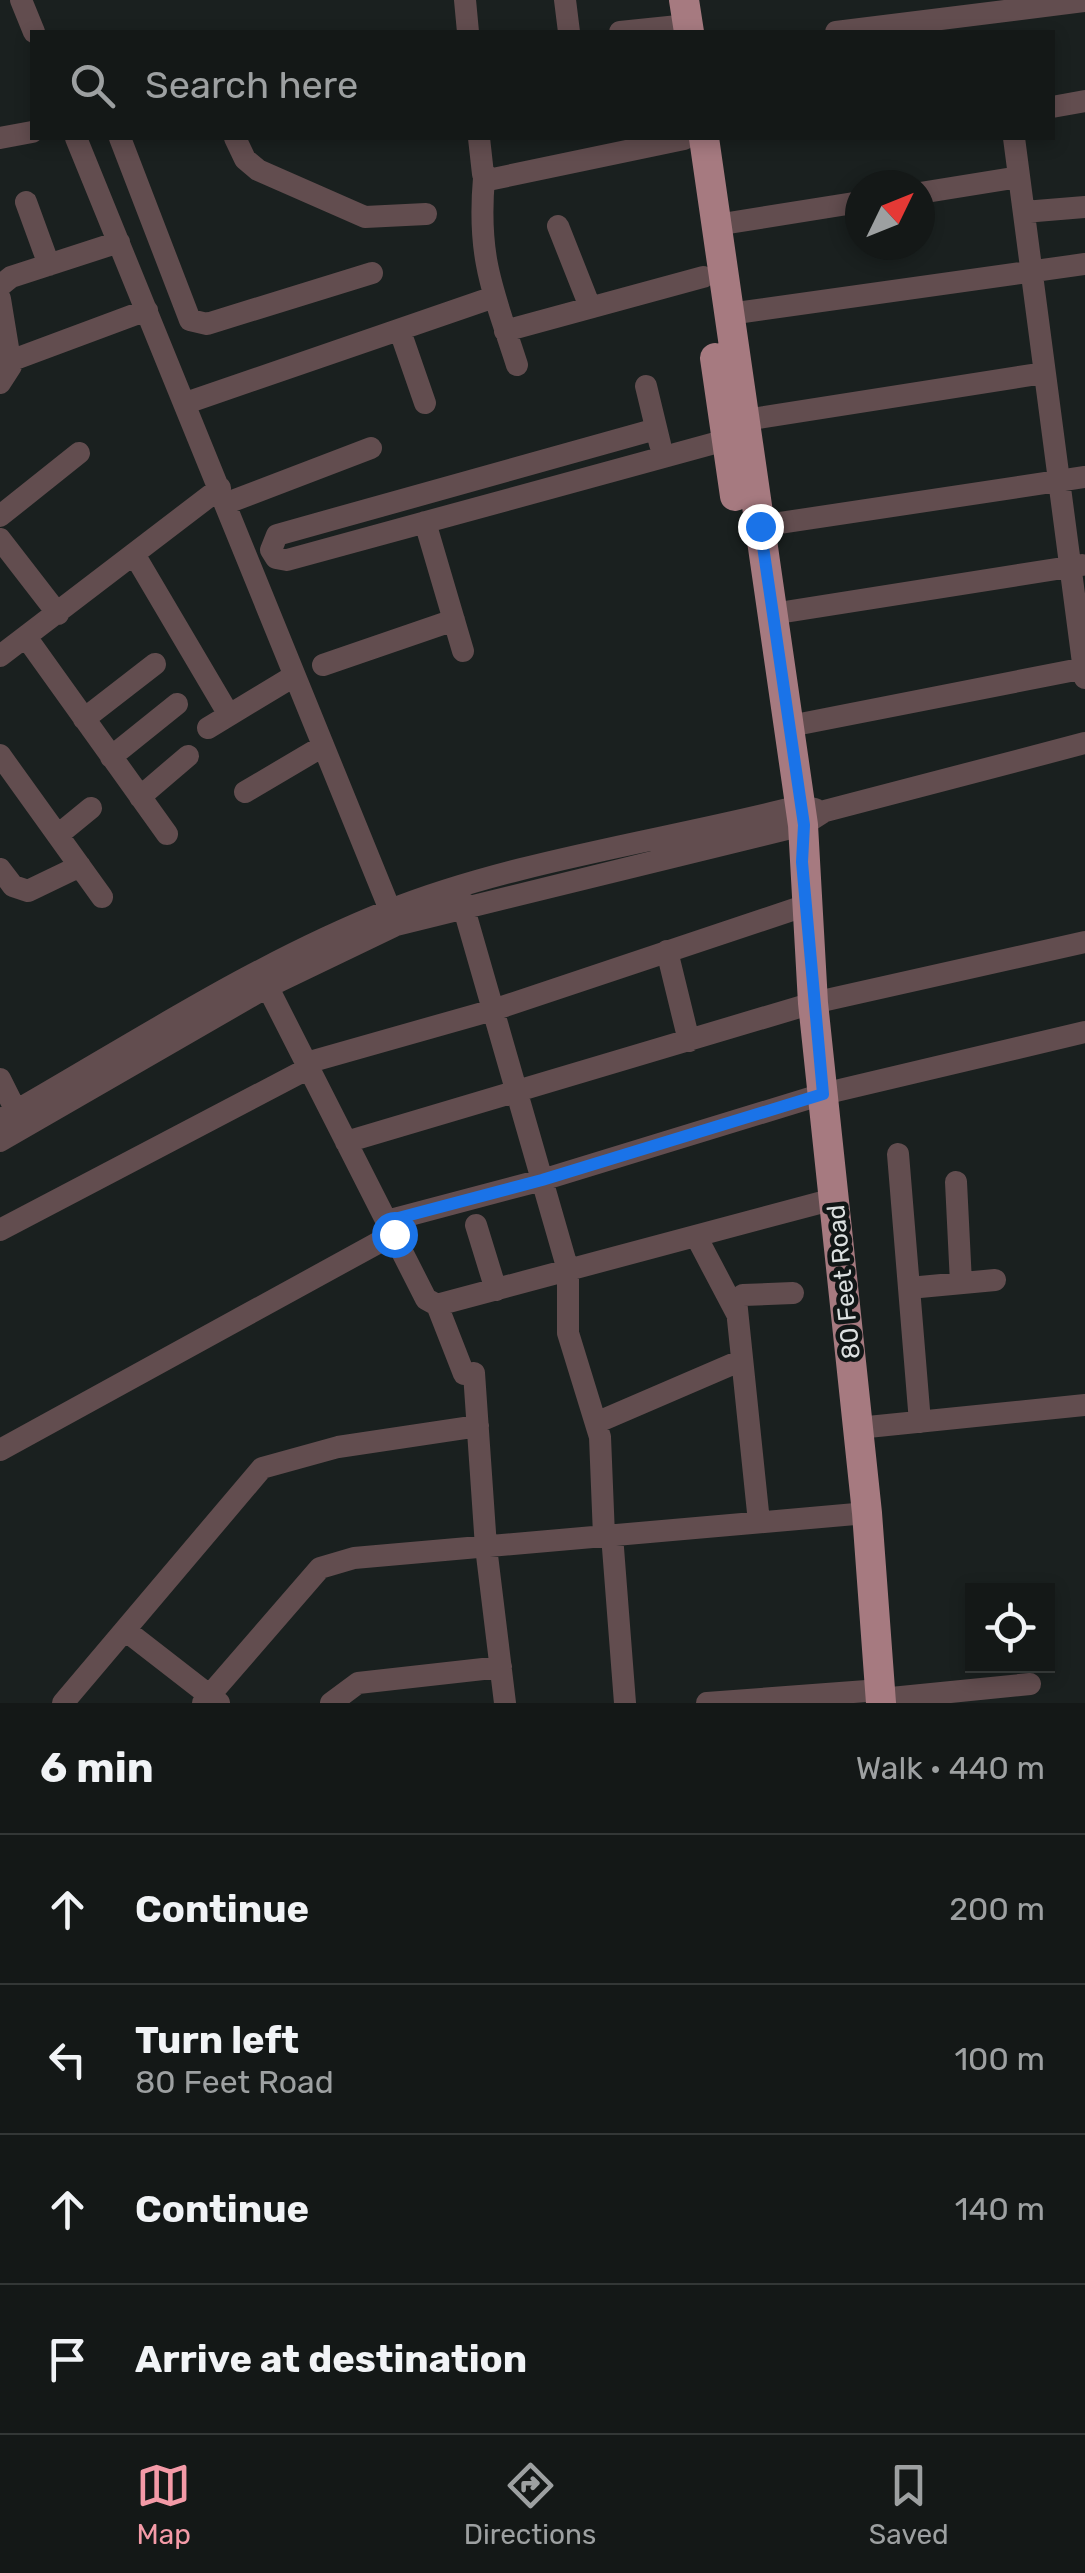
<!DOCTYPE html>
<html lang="en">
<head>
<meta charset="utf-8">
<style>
  body { margin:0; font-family:Rubik,sans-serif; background:#1d2120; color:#f1f3f6 }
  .controls { position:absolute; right:30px; bottom:30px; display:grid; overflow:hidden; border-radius:0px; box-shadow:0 5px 15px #0003 }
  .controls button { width:90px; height:90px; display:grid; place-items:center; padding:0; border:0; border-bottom:2px solid #333736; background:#141817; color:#f1f3f6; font:50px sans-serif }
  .compass { position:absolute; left:845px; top:170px; width:90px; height:90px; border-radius:50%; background:#141817; box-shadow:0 5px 15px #0003; rotate:47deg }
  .stop { position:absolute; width:30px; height:30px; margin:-22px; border:8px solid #1a73e8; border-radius:50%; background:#fff }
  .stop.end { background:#1a73e8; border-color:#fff; box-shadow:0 2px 10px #0008 }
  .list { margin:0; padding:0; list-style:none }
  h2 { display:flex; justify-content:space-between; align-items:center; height:130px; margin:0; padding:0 40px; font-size:42px }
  h2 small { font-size:32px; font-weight:400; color:#9da0a1 }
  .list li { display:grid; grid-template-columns:65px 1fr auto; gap:30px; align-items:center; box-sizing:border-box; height:150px; padding:0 40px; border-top:2px solid #333736 }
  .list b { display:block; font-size:38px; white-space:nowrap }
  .list p { margin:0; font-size:32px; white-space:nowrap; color:#9da0a1 }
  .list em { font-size:32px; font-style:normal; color:#9da0a1 }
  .icon { flex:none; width:55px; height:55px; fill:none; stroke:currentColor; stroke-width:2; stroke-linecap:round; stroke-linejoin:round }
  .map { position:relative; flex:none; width:1085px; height:1703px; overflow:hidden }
  .search { position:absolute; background:#141817; box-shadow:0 5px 15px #0003; left:30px; right:30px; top:30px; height:110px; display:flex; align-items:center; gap:25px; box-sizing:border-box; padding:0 35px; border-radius:0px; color:#9da0a1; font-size:38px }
  .sheet { height:730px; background:#141817 }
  nav { display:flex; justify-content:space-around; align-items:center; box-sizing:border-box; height:140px; border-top:2px solid #333736; background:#141817; font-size:28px; color:#9da0a1 }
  nav a { display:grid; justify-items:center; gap:5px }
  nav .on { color:#f39aa7 }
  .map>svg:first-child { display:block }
</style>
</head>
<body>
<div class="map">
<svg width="1085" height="1703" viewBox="0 0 1085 1703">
  <rect width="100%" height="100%" fill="#1a201f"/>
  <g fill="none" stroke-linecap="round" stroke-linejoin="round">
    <path stroke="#624d4f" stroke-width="22" d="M21,0L34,32
      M465,0L468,32
      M565,0L569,32
      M620,32L688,25
      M836,32L1085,1
      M1052,107L1085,101
      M0,138L32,132
      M76,138L395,922
      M120,138L190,320L207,324L372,273
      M235,138L245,159L258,170L365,217L426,214
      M479,138L483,174L493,179L684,139
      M1014,138L1085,678
      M484,178C477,258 493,291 517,365
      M920,193L1019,177
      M26,202L49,265
      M1024,212L1085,207
      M716,225L860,202
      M558,226L590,307
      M0,286L11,277L119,242
      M0,299L11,366L0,383
      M729,314L1085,264
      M400,331L425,403
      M505,331L703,277
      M10,361L147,310
      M646,386L660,444
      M186,403L494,297
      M745,420L1044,373
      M656,429L277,535L271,550L276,558L287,560L726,440
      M227,503L371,448
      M0,516L79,453
      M425,522L463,651
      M760,526L1085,477
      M0,539L58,614
      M134,554L229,715
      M772,614L1082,565
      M26,637L167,834
      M0,656L220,488
      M323,665L454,620
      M84,719L155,664
      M790,726L1085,668
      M208,728L294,676
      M0,755L102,897
      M111,757L177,704
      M245,792L323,746
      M140,797L188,756
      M58,835L91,808
      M0,869L13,886L28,891L80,866
      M460,895L568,1270V1333L600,1437L604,1536
      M667,951L689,1041
      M261,974L426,1299L437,1305L834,1199
      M306,1063L493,1010L807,905
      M0,1079L21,1121
      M0,1120C127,1048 252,965 388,911C513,861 668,840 800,806L815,809
      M0,1141L267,987L396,925L803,825L825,811L1085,743
      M346,1142L813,1003L1085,942
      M898,1154L920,1422
      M956,1182L961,1283
      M387,1221L542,1180L823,1094L1085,1032
      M476,1225L496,1290
      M0,1230L309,1068
      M696,1236L737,1314
      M909,1288L995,1280
      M437,1305L464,1374
      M474,1373L486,1547L505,1703
      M598,1422L742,1360
      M858,1428L1085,1405
      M0,1450L394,1234
      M759,1522L736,1300L743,1295L793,1293
      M612,1535L625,1703
      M125,1630L219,1703
      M881,1699L1030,1684
      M63,1703L262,1468L338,1447L478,1426
      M203,1703L320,1568L354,1558L867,1513
      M331,1703L358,1683L501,1667
      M707,1703L880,1690"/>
    <path stroke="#a67a80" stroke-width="30" d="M684,0L689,32
      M704,138L803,825L813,1003L867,1513L881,1703
      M715,358L735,496"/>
  </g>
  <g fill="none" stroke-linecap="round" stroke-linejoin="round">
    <path stroke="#1a73e8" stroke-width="12" d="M394,1234L387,1221L542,1180L823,1094L802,862L804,825L760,526"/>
  </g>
  <g text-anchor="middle" stroke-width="9" stroke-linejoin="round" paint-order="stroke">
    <g font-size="25" fill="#dbdfdf" stroke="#111616">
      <text transform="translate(843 1282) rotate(-96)" y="9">80 Feet Road</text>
    </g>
  </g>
</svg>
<div class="controls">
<button><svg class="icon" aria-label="locate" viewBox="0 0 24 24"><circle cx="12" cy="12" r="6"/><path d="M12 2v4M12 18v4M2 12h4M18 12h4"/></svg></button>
</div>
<svg class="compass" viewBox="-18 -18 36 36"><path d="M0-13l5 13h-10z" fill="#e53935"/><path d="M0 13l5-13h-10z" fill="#9da0a1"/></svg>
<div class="stop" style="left:394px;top:1234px"></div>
<div class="stop end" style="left:760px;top:526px"></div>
<div class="search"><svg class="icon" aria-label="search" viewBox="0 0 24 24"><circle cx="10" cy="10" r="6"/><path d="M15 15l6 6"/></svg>Search here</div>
</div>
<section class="sheet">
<h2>6 min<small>Walk · 440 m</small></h2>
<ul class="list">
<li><svg class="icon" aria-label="ahead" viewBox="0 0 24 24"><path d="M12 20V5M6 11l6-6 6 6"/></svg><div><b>Continue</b></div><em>200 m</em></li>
<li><svg class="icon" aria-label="left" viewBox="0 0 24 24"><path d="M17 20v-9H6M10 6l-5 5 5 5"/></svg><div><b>Turn left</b><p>80 Feet Road</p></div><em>100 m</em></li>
<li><svg class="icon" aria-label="ahead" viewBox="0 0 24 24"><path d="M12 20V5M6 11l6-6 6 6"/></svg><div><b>Continue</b></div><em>140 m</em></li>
<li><svg class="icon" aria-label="arrive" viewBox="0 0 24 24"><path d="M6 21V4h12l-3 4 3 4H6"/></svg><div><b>Arrive at destination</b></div></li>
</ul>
</section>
<nav>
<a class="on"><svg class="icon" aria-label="map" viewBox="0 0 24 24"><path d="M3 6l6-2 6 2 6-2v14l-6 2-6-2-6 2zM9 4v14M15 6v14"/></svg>Map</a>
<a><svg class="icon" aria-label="directions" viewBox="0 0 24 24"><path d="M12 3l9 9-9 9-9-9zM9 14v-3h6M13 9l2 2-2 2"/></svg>Directions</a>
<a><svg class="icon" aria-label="saved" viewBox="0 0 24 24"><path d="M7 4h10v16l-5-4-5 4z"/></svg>Saved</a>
</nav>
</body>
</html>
